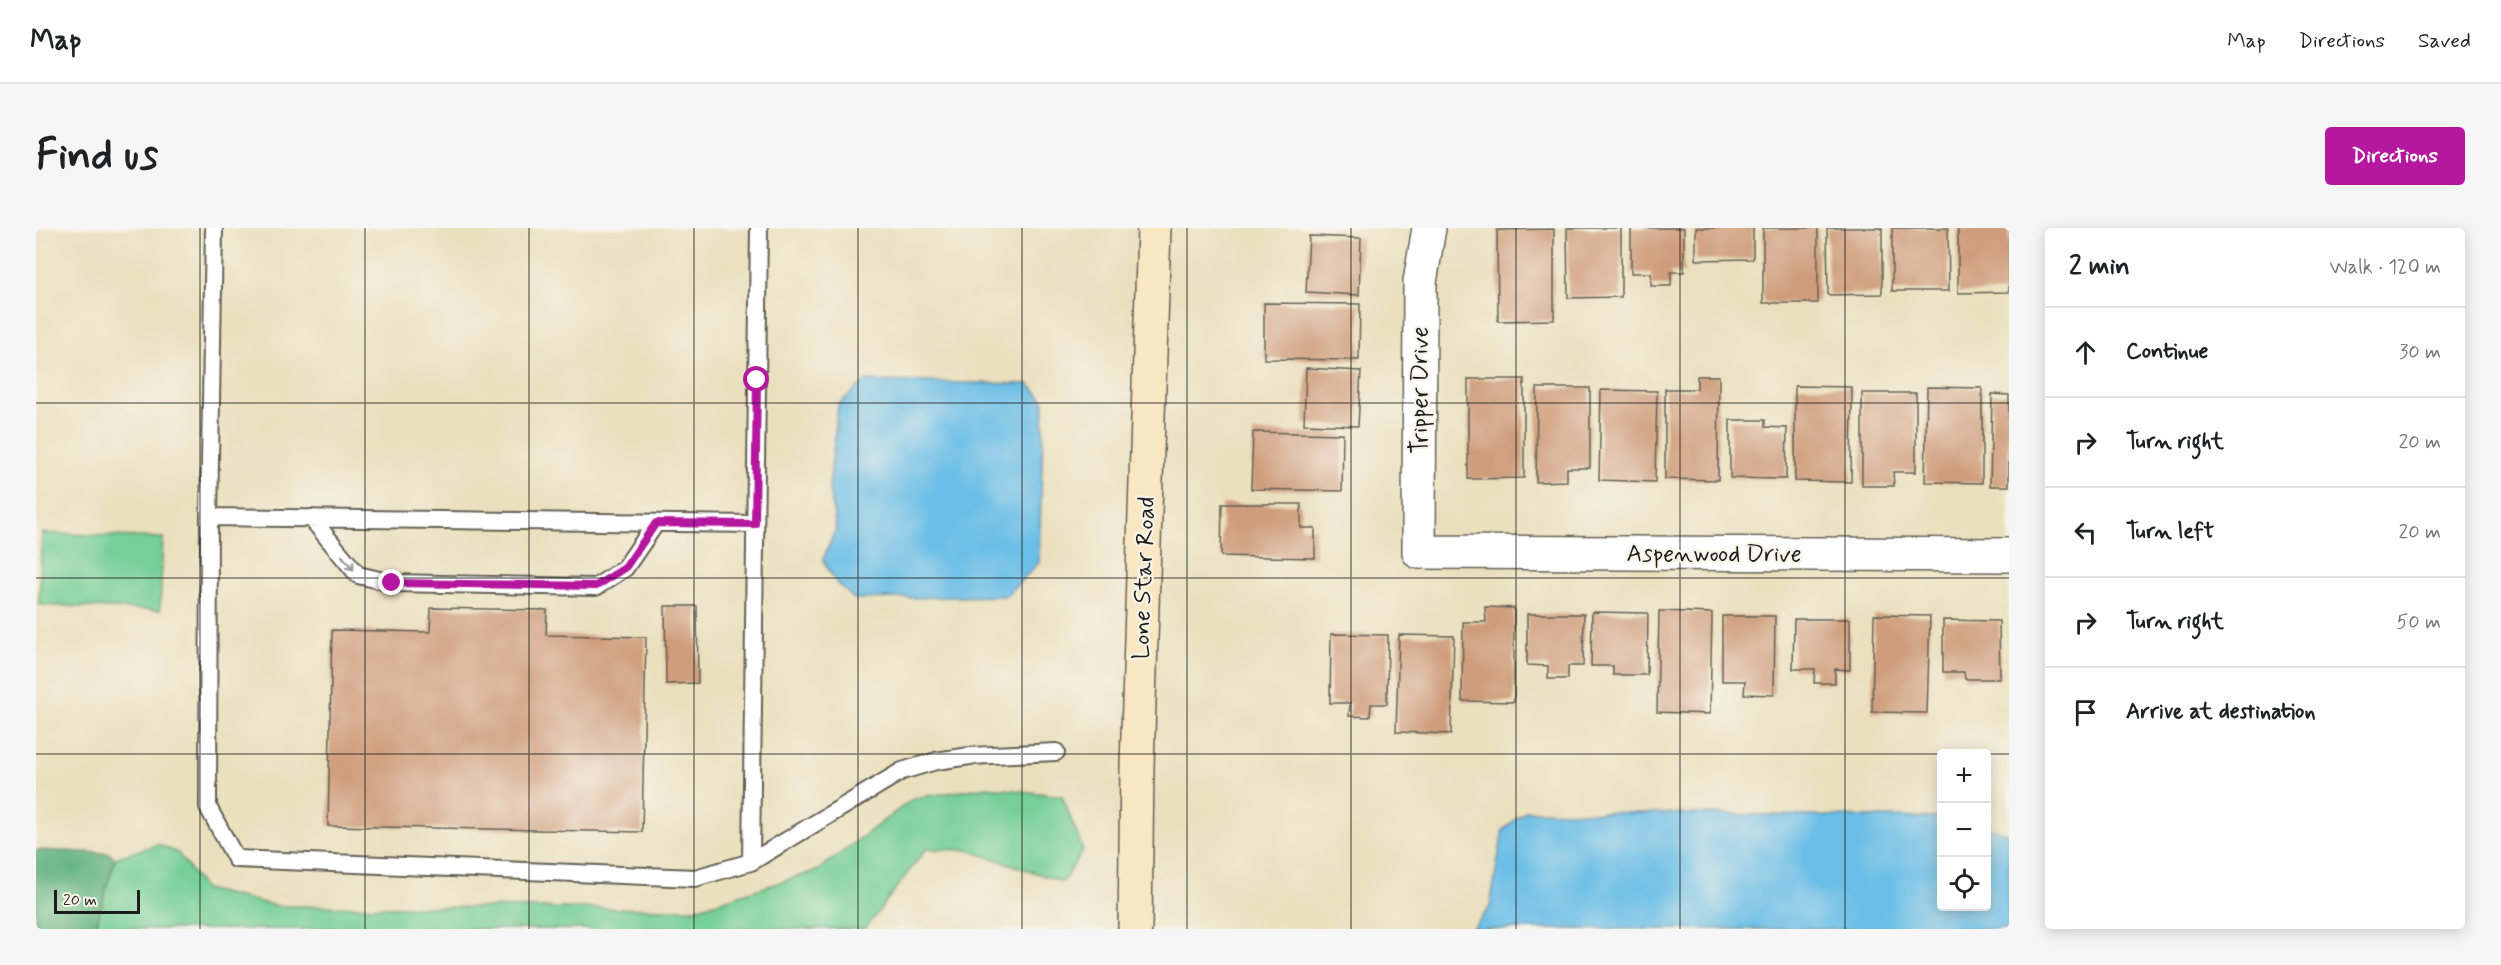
<!DOCTYPE html>
<html lang="en">
<head>
<meta charset="utf-8">
<style>
  body { margin:0; font-family:Mynerve,sans-serif; background:#f6f6f6; color:#202124 }
  .controls { position:absolute; right:18px; bottom:18px; display:grid; overflow:hidden; border-radius:6px; box-shadow:0 3px 15px #0003 }
  .controls button { width:54px; height:54px; display:grid; place-items:center; padding:0; border:0; border-bottom:2px solid #e0e0e0; background:#fff; color:#202124; font:30px sans-serif }
  .scale { position:absolute; left:18px; bottom:15px; width:86px; box-sizing:border-box; padding-left:6px; border:3px solid #1c1c1c; border-top:0; font-size:16px; line-height:21px; white-space:nowrap; color:#1c1c1c; -webkit-text-stroke:4px #f7f3e8; paint-order:stroke }
  .stop { position:absolute; width:18px; height:18px; margin:-14px; border:4px solid #b5179e; border-radius:50%; background:#fff }
  .stop.end { background:#b5179e; border-color:#fff; box-shadow:0 2px 6px #0008 }
  .list { margin:0; padding:0; list-style:none }
  h2 { display:flex; justify-content:space-between; align-items:center; height:78px; margin:0; padding:0 24px; font-size:26px }
  h2 small { font-size:20px; font-weight:400; color:#757577 }
  .list li { display:grid; grid-template-columns:39px 1fr auto; gap:18px; align-items:center; box-sizing:border-box; height:90px; padding:0 24px; border-top:2px solid #e0e0e0 }
  .list b { display:block; font-size:22px; white-space:nowrap }
  .list em { font-size:20px; font-style:normal; color:#757577 }
  .icon { flex:none; width:33px; height:33px; fill:none; stroke:currentColor; stroke-width:2; stroke-linecap:round; stroke-linejoin:round }
  .map { position:relative; flex:none; width:1973px; height:701px; overflow:hidden; border-radius:6px }
  header { display:flex; align-items:center; gap:36px; box-sizing:border-box; height:84px; padding:0 30px; background:#fff; border-bottom:2px solid #e0e0e0 }
  header strong { font-size:28px }
  nav { display:flex; gap:33px; margin-inline-start:auto; font-size:21px }
  .intro { display:flex; align-items:center; justify-content:space-between; box-sizing:border-box; height:144px; padding:0 36px }
  h1 { margin:0; font-size:42px }
  .button { padding:15px 27px; border-radius:6px; background:#b5179e; color:#fff; font-size:21px; font-weight:700 }
  main { display:flex; gap:36px; padding:0 36px }
  aside { flex:1; background:#fff; border-radius:6px; box-shadow:0 3px 15px #0003 }
  .map>svg:first-child { display:block }
</style>
</head>
<body>
<header>
<strong>Map</strong>
<nav><a>Map</a><a>Directions</a><a>Saved</a></nav>
</header>
<div class="intro"><h1>Find us</h1><a class="button">Directions</a></div>
<main>
<div class="map">
<svg width="1973" height="701" viewBox="0 0 1973 701">
  <rect width="100%" height="100%" fill="#f7f3e8"/>
  <filter id="ink" filterUnits="userSpaceOnUse"><feTurbulence type="fractalNoise" baseFrequency=".0167" numOctaves="2"/><feDisplacementMap in="SourceGraphic" scale="12" xChannelSelector="R" yChannelSelector="G"/><feConvolveMatrix kernelMatrix="1 2 1 2 8 2 1 2 1" color-interpolation-filters="sRGB"/></filter>
  <filter id="wash" filterUnits="userSpaceOnUse"><feTurbulence type="fractalNoise" baseFrequency=".008" numOctaves="4" result="noise"/><feDisplacementMap in="SourceGraphic" scale="24" xChannelSelector="R" yChannelSelector="G"/><feGaussianBlur stdDeviation="1.35" result="paint"/><feColorMatrix in="noise" values="0 0 0 0 0 0 0 0 0 0 0 0 0 0 0 0 0 1.4 0 .05"/><feComposite in="paint" operator="in"/></filter>
  <g filter="url(#wash)">
    <rect width="100%" height="100%" fill="#eae0be"/>
    <path fill="#75cf96" stroke="#487659" stroke-width="1.5" d="M6,305L127,310L124,382L3,377Z
      M952,559L1026,568L1047,622L1027,654L932,622L890,621L829,701H59L79,630L122,616L142,625L168,661L241,678L660,681L782,642L878,570Z"/>
    <path fill="#60b27f" stroke="#3e674e" stroke-width="1.5" d="M0,622L72,625L79,630L59,701H0Z"/>
    <path fill="#6bbee7" stroke="#446d82" stroke-width="1.5" d="M829,153L993,156L1008,172L1003,335L970,368L818,371L799,353L787,332L800,300L793,260L802,177Z
      M1490,583L1905,590L1906,678H1950L1951,599L1973,606V701H1436L1454,679L1467,602Z"/>
    <g id="blocks">
      <path fill="#cf9d7b" d="M1531,0H1585V69L1532,70Z
        M1595,0H1648V44H1635V58H1615V45H1595Z
        M1660,0H1717V31L1660,32Z
        M1727,0H1782V75H1727Z
        M1791,0H1846V66L1792,67Z
        M1856,0H1912L1913,63H1856Z
        M1922,0H1973V64L1922,65Z
        M1518,1V92L1462,93L1461,2Z
        M1273,8L1325,10L1323,67L1270,64Z
        M1228,75L1324,76L1323,132L1228,131Z
        M1270,140L1325,143L1322,198L1268,196Z
        M1661,148H1683L1682,252L1629,251V161H1661Z
        M1432,151H1488V250L1432,251Z
        M1759,158L1816,159L1815,254L1759,253Z
        M1891,159L1946,160V255L1889,254Z
        M1501,160H1554V240H1531V253L1500,254Z
        M1565,162L1621,163L1619,254L1563,252Z
        M1826,165H1880V244H1857L1858,258H1826Z
        M1956,166L1973,167V258H1954Z
        M1694,192H1729V199L1751,200L1750,251L1694,250Z
        M1217,204L1307,206L1306,263L1215,261Z
        M1186,276H1265V300H1279V330L1185,328Z
        M629,378H661L662,455L630,456Z
        M1449,379L1478,380V474L1426,473L1427,394H1450Z
        M395,380L511,382L510,407L610,409L606,604L292,598L296,402L394,404Z
        M1623,383L1676,385L1674,486L1621,484Z
        M1556,384L1612,385L1611,447H1577V438H1555Z
        M1491,386H1548L1547,438H1532V451H1512V438L1491,437Z
        M1838,387L1894,388L1891,485L1836,484Z
        M1686,388H1739L1738,467L1708,466L1709,453H1686Z
        M1758,391H1814V442L1799,441V455H1778L1779,441H1757Z
        M1907,392L1963,393L1964,451H1929L1928,444H1907Z
        M1295,406L1352,407L1351,476H1335L1334,489L1313,488L1314,475H1294Z
        M1363,407L1418,408L1415,506L1360,504Z"/>
    </g>
  </g>
  <g filter="url(#ink)">
    <use href="#blocks" fill-opacity="0" stroke="#646155" stroke-width="1.5"/>
    <g fill="none" stroke-linecap="round" stroke-linejoin="round">
      <defs>
        <path id="lane" d="M178,0L173,289L719,296
          M173,289L172,579L200,631L659,650L715,634L866,543L900,533L934,528L1020,524
          M275,290L322,347L356,355L560,359L589,340L620,295
          M715,634L723,0"/>
        <path id="street" d="M1393,0L1384,54L1383,324L1973,327"/>
        <path id="secondary" d="M1099,701L1101,538L1118,0"/>
      </defs>
      <use href="#lane" stroke="#646155" stroke-width="20"/>
      <use href="#street" stroke="#646155" stroke-width="36"/>
      <use href="#secondary" stroke="#646155" stroke-width="36"/>
      <use href="#lane" stroke="#fff" stroke-width="16"/>
      <use href="#street" stroke="#fff" stroke-width="33"/>
      <use href="#secondary" stroke="#f9e7c3" stroke-width="33"/>
    </g>
    <defs><path id="oneway-shaft" d="M-6 0H5M1.5-3L5.5 0L1.5 3" fill="none" stroke-width="1.6" stroke-linecap="round" stroke-linejoin="round" transform="scale(1.5)"/></defs>
    <use stroke="#999" href="#oneway-shaft" transform="translate(312 335) rotate(50)"/>
  </g>
  <g fill="none" stroke-linecap="round" stroke-linejoin="round" filter="url(#ink)">
    <path stroke="#b5179e" stroke-width="8" d="M356,355L560,358L589,340L620,295L719,296L721,152"/>
  </g>
  <path fill="none" stroke="#1c1c1c" stroke-width="1.5" stroke-opacity="0.55" d="M164,0V701M329,0V701M493,0V701M658,0V701M822,0V701M986,0V701M1151,0V701M1315,0V701M1480,0V701M1644,0V701M1809,0V701M0,175H1973M0,350H1973M0,526H1906M1950,526H1973"/>
  <g text-anchor="middle" stroke-width="4.5" stroke-linejoin="round" paint-order="stroke">
    <g font-size="24" fill="#1c1c1c" stroke="#f7f3e8">
      <text transform="translate(1383 162) rotate(-90)" y="8">Tripper Drive</text>
      <text x="1678" y="333">Aspenwood Drive</text>
      <text transform="translate(1107 350) rotate(-88)" y="8">Lone Star Road</text>
    </g>
  </g>
</svg>
<div class="controls">
<button>+</button>
<button>−</button>
<button><svg class="icon" aria-label="locate" viewBox="0 0 24 24"><circle cx="12" cy="12" r="6"/><path d="M12 2v4M12 18v4M2 12h4M18 12h4"/></svg></button>
</div>
<div class="scale">20 m</div>
<div class="stop" style="left:721px;top:152px"></div>
<div class="stop end" style="left:356px;top:355px"></div>
</div>
<aside>
<h2>2 min<small>Walk · 120 m</small></h2>
<ul class="list">
<li><svg class="icon" aria-label="ahead" viewBox="0 0 24 24"><path d="M12 20V5M6 11l6-6 6 6"/></svg><div><b>Continue</b></div><em>30 m</em></li>
<li><svg class="icon" aria-label="right" viewBox="0 0 24 24"><path d="M7 20v-9h11M14 6l5 5-5 5"/></svg><div><b>Turn right</b></div><em>20 m</em></li>
<li><svg class="icon" aria-label="left" viewBox="0 0 24 24"><path d="M17 20v-9H6M10 6l-5 5 5 5"/></svg><div><b>Turn left</b></div><em>20 m</em></li>
<li><svg class="icon" aria-label="right" viewBox="0 0 24 24"><path d="M7 20v-9h11M14 6l5 5-5 5"/></svg><div><b>Turn right</b></div><em>50 m</em></li>
<li><svg class="icon" aria-label="arrive" viewBox="0 0 24 24"><path d="M6 21V4h12l-3 4 3 4H6"/></svg><div><b>Arrive at destination</b></div></li>
</ul>
</aside>
</main>
</body>
</html>
